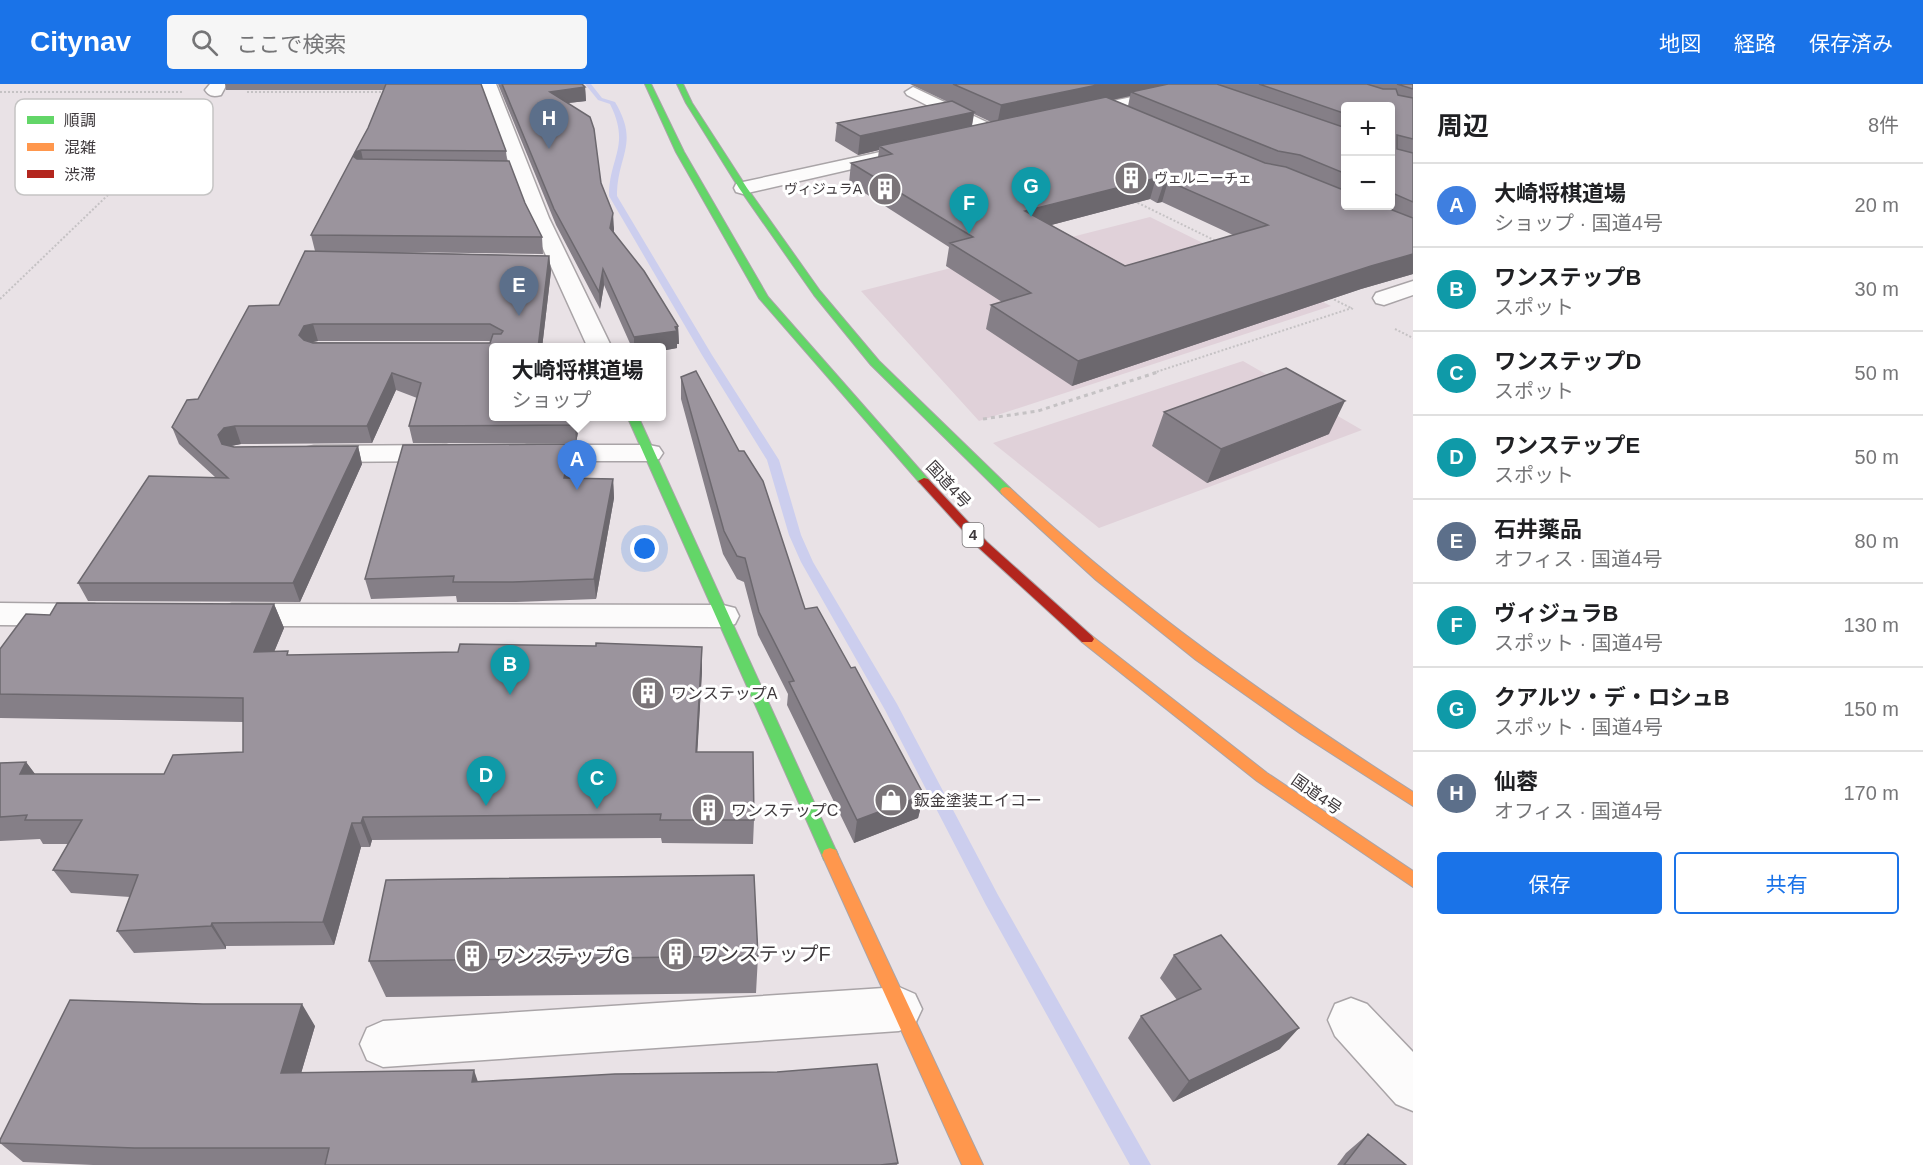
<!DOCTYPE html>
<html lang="ja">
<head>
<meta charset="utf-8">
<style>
  body { margin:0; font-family:Arial,"Noto Sans JP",sans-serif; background:#f6f6f6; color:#202124 }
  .controls { position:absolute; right:18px; top:18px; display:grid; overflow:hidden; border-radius:6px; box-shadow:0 3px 9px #0003 }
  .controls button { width:54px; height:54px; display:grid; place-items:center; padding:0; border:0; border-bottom:2px solid #e0e0e0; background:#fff; color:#202124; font:30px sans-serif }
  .you { position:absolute; left:645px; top:465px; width:21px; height:21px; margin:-15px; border:4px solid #fff; border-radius:50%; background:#1a73e8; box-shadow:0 0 0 9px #1a73e833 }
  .badge { display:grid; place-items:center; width:39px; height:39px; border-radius:50%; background:#1a73e8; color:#fff; font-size:20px; font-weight:700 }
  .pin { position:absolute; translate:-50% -50px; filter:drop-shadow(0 2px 3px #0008) }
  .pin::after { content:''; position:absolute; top:32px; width:21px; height:18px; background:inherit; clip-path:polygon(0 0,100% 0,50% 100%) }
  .popup { position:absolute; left:489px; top:259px; width:177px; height:78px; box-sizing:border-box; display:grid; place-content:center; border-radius:6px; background:#fff; filter:drop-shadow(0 2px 4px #0005); font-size:20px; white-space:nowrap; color:#757577 }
  .popup b { font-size:22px; color:#202124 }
  .popup::after { content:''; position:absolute; left:50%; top:100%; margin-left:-12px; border:12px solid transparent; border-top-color:#fff }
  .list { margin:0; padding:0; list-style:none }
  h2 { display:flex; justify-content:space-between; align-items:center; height:78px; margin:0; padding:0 24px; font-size:26px }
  h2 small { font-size:20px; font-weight:400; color:#757577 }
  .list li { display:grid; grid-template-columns:39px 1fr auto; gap:18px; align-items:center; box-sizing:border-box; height:84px; padding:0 24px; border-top:2px solid #e0e0e0 }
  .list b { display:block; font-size:22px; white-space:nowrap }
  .list p { margin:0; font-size:20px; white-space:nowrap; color:#757577 }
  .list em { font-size:20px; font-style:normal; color:#757577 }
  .actions { display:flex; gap:12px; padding:18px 24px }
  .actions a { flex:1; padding:14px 0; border:2px solid #1a73e8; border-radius:6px; text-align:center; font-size:21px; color:#1a73e8 }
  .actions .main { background:#1a73e8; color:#fff }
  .icon { flex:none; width:33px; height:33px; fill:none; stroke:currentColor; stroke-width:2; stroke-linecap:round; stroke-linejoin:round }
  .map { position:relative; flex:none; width:1413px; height:1081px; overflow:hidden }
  header { display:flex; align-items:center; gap:36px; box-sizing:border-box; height:84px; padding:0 30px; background:#1a73e8; color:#fff }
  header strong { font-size:28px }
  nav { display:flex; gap:33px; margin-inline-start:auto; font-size:21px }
  .search { width:420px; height:54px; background:#f6f6f6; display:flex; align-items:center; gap:15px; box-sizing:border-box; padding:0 21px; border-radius:6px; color:#757577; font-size:22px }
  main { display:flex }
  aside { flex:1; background:#fff }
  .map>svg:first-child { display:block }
</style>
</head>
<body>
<header>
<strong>Citynav</strong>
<div class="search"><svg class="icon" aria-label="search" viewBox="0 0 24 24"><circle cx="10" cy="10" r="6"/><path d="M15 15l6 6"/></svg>ここで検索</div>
<nav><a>地図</a><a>経路</a><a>保存済み</a></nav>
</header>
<main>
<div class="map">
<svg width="1413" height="1081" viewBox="0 0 1413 1081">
  <rect width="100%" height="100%" fill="#e9e2e6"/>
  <path fill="#e0d1d9" d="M1150,133L1331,222L979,337L861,207Z
    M1243,277L1362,346L1099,444L993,359Z"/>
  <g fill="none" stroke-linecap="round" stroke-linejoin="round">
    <path fill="#ccceee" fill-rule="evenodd" d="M585,0H591L602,14L615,18C640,60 617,71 617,112L712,271L779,376L801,451L813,478L897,620L998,811L1151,1081H1130L986,821L885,626L801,478L789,451L767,376L702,271L609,112C609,73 631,62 610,20L598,16Z"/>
    <defs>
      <path id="street" d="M210,0H227L221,11C213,13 209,12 205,6Z
        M480,0H496L549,134L612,264H588L529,134Z
        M1194,0H1224L1216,5L1079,34L1071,29L1079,24Z
        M913,3L999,44L1001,48L999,52H987L907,11L905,8Z
        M894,65L900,66L903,70L900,74L743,110L736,108L734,104L736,100L743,98Z
        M1413,197V211L1384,221L1376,219L1373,214L1376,209Z
        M446,361L456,363L460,369L456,375L446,377L314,378L304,376L300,370L304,364L314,362Z
        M527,361H649L659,363L663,369L659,375L649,377H527L517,375L513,369L517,363Z
        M0,519L94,520L106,523L110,531L106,539L94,542L0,541Z
        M232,520L723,521L735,524L739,532L735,540L723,543L232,542L220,539L216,531L220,523Z
        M899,903L915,910L922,925L915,940L899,947L383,983L367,976L360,960L367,944L383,937Z
        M1351,914L1367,920L1413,968V1027L1396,1020L1335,952L1328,936L1335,920Z"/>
      <path id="fast" d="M645,0H651L684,68L768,213L928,395L930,397L928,399H920L759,214L676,68Z
        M677,0H683L692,19L747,104L820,207L879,277L1010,404L1012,407L1010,410H1002L871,281L814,211L739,104L686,19Z
        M627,332H638L838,771L836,776L830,778L824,776L822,771Z"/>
      <path id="slow" d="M1006,403L1010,404C1135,521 1270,616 1413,708V722L1301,650L1196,576L1096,496L1002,410L1000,407L1002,404Z
        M1087,550L1092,552L1267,689L1413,787V803L1257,697L1082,558L1080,555Z
        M830,764L836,766L838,771L983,1081H962L822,771L824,766Z"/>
      <path id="jam" d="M924,394L928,395L987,458L1092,552L1094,555L1092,558H1082L979,464L920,399L918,397Z"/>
    </defs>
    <use href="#street" stroke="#a9a4a7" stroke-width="3"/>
    <use href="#fast" stroke="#a9a4a7" stroke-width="2"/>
    <use href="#slow" stroke="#a9a4a7" stroke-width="2"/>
    <use href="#jam" stroke="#a9a4a7" stroke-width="2"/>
    <path stroke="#c5c2c4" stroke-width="2" stroke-dasharray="2 2" stroke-linecap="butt" d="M0,8H183
      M247,8H387
      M1134,117L1218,158
      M1327,212L1353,225
      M0,215L192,30
      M1395,245L1413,254
      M1153,289L1352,224"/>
    <path stroke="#c5c2c4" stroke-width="3" stroke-dasharray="4 4" stroke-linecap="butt" d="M983,335L1038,327L1158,288"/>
    <use href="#street" fill="#fcfbfb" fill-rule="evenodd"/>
    <use href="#fast" fill="#63d668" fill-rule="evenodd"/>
    <use href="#slow" fill="#ff974d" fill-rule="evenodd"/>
    <use href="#jam" fill="#b3261e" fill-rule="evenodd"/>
  </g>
  <path fill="#857f87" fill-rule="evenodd" d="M225,0H481L506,67L507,77L525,119L542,153L543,170L392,168L549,172L551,187L542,264H493L581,333L576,359H413L409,342L417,314L396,306L372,359L241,360L231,362L234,363L358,362L362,380L300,518L88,517L78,499L215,393L179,360L172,343L198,315L279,221L315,167L311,151L368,44L384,6H226ZM318,257H491L490,259L311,258Z
    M498,0H582L585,3L586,17L568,19L601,99L614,145V148L678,242L679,260H677V264L661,267V264H632L604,201L600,225L556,141Z
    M910,0H1217L1220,1V0H1413V190L1361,205L1072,302L986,245L991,221L1002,218L946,182L949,163L849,99L851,79L878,73L879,66L858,71L835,57L837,39L948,18ZM1130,12L1128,22L1112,16ZM1346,22H1390V122H1346ZM974,30L991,38L972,42ZM1150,115L1157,119L1162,118L1233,151L1125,182L1051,141Z
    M681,293L805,525L924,711L918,734L854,759L787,621L788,610L758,551L744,498L737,495L723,470L681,315Z
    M1164,328L1329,350L1207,399L1152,362Z
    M571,360L573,379L570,394L613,395L614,414L596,515L516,518H457L456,512L371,515L365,495Z
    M274,520L284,544L274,568L290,571L702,587L697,668L754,736L753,760L662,759L661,754L372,756L370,763H361L334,861L226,862V865L134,869L117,847L130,813L71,809L53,786L68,760H43L40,755L0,757V679L26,678L35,690H164L243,668V638L0,634V565Z
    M1174,871L1280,965L1173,1018L1128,954L1141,932L1177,916L1160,894Z
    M758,872L756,909L386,913L369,877Z
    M203,920L315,942L301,989L478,997L898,1079L897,1081H93L23,1078L0,1059V1056Z
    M1368,1050L1406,1081H1337L1346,1069Z"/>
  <path fill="#6c686e" d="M1102,0H1184L1131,8L1130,12L997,41L1001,21Z
    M585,3L586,17L551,21L550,8Z
    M974,28L971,46L879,62V66L858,71L860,52Z
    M361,66L364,81L354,73L355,68Z
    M1156,94L1150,115L1021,149L1025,127Z
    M1168,97L1162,118L1157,119L1164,98Z
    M613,129L614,145L612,160L610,144Z
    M1413,170V190L1361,205L1072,302L1078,277L1371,182Z
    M549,172L551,187L542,264H538Z
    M603,185L604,201L600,225L599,208Z
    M313,240L318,257L309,259L304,267L299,251L304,242Z
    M678,242L679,260H677V264L661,267V264H634V253Z
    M392,289L396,306L372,359L367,342Z
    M1345,317L1329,350L1207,399L1221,365Z
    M576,333H581L576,359L575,341Z
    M235,342L241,360L231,362L225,369L218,351L224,344Z
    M571,360L573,379L567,413L564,394Z
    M358,362L362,380L300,518L293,499Z
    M613,395L614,414L596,515L594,495Z
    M274,520L284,544L264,592L254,568Z
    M702,563V587L696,692V668Z
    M26,678L44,702L20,690Z
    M924,711L918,734L854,759L857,736Z
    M363,733L372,756L370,763L361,739Z
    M352,739L361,763L334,861L323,838Z
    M212,839L226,862V865L211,842Z
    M302,920L315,942L295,1010L281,989Z
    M1299,944L1280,965L1173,1018L1189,997Z
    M474,986L481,1007L472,998Z"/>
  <path fill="#9b949d" stroke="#6c686e" stroke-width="1.5" fill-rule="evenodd" d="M386,0H481L506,67L361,66L355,68L354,73L357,75L509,77L525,119L542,153L311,151L362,55L368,44Z
    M502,0H582L585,3L550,8L590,33L594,45L601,99L613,129L610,144L644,187L678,242L675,243L677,247L634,253L603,185L599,208L554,125Z
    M953,0H1102L1001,21Z
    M1168,0H1217L1346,44V90L1300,71L1278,67L1131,8Z
    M1259,0H1367L1383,5H1396L1398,11L1413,14V55L1397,51V65L1413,69V118L1390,108V22H1346V30Z
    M1397,0H1413V5Z
    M1106,13L1265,79L1286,83L1346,107V122H1382L1413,134V170L1371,182L1078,277L991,221L1031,209L950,159L973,153L851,79L892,70L879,62ZM1156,94L1164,98L1168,97L1268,141L1125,182L1025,127Z
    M952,17L974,28L860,52L837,39Z
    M305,167L549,172L538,264H493V333H576L575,341L409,342L421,299L392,289L367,342H235L224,344L218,351L222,360L234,363L358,362L293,499H78L149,392L228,394L172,343L187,316L198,315L249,222L279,221ZM313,240H490L503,247L501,250H493L490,259H313L304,256L299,251L304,242Z
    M1286,284L1345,317L1221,365L1164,328Z
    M696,287L739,367H744L763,397L805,525L817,523L851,584L855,583L924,711L857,736L789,598L794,597L759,528L745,474L737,472L724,447L681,293Z
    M571,360L564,394L613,395L594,495L513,498H453L454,492L365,495L403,361Z
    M57,519L274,520L254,568L288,567L287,571L458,568L460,560L596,562V559L702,563L696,668H753L754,736H660L661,730L363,733L361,739H352L323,838L212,839L211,842L117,847L138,791L53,786L82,736H25L27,731L0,733V679L26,678L20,690H164L173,671L243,668V614L0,610V565L26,530L50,531Z
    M754,791L758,872L369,877L386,796Z
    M1221,851L1299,944L1189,997L1141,932L1201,905L1174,871Z
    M70,916L203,920H302L281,989L474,986L472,998L615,990L777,988L877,980L898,1079L880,1081H325L329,1064H134L0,1059V1056Z
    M1368,1050L1406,1081H1344Z"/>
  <defs>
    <symbol id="building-disc" viewBox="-11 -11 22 22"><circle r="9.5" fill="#7a7478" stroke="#fff"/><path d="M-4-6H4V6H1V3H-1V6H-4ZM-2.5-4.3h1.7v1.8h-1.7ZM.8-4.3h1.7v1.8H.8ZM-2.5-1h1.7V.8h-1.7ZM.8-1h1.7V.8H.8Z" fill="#fff"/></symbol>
    <symbol id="shop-disc" viewBox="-11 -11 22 22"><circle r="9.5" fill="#7a7478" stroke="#fff"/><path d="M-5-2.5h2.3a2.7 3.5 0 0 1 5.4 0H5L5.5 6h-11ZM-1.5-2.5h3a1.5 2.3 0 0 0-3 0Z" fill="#fff"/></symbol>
  </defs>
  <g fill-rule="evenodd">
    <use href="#building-disc" x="1112" y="75" width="38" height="38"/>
    <use href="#building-disc" x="866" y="86" width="38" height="38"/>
    <use href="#building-disc" x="629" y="590" width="38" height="38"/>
    <use href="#shop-disc" x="872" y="697" width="38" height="38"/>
    <use href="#building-disc" x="689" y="707" width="38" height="38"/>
    <use href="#building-disc" x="657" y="851" width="38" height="38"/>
    <use href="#building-disc" x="453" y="853" width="38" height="38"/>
  </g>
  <g text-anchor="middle" stroke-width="6" stroke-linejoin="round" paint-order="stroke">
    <g font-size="14" fill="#3e393c" stroke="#fff" text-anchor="start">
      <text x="1154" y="99">ヴェルニーチェ</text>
      <text x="862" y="110" text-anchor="end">ヴィジュラA</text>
    </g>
    <rect fill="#fff" stroke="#787476" stroke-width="1.5" x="962.5" y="439" width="21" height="24" rx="4.5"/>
    <g font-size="15" font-weight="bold" fill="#3e393c">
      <text x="973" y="456">4</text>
    </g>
    <g font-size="16" fill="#3e393c" stroke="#fff">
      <text transform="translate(949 400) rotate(47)" y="6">国道4号</text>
      <text transform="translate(1317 710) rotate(35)" y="6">国道4号</text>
    </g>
    <g font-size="16" fill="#3e393c" stroke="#fff" text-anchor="start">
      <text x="671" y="615">ワンステップA</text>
      <text x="914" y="722">鈑金塗装エイコー</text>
      <text x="731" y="732">ワンステップC</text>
    </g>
    <g font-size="20" fill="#3e393c" stroke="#fff" text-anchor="start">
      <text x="699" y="877">ワンステップF</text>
      <text x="495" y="879">ワンステップG</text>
    </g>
  </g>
  <rect x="15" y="15" width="198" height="96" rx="9" fill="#fff" stroke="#c5c4c4" stroke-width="1.5"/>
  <rect x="27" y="32" width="27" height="8" fill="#63d668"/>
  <rect x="27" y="59" width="27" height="8" fill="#ff974d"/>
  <rect x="27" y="86" width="27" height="8" fill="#b3261e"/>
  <g font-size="16" fill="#3e393c">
    <text x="64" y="42">順調</text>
    <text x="64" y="69">混雑</text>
    <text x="64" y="96">渋滞</text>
  </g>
</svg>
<div class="controls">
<button>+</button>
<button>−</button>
</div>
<div class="you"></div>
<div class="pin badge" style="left:577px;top:406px;background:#3f7fe0">A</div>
<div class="popup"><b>大崎将棋道場</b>ショップ</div>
<div class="pin badge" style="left:510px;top:611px;background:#0f9aa8">B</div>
<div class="pin badge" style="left:597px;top:725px;background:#0f9aa8">C</div>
<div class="pin badge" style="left:486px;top:722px;background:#0f9aa8">D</div>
<div class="pin badge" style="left:519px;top:232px;background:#5c6f8a">E</div>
<div class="pin badge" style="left:969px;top:150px;background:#0f9aa8">F</div>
<div class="pin badge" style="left:1031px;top:133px;background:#0f9aa8">G</div>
<div class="pin badge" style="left:549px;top:65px;background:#5c6f8a">H</div>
</div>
<aside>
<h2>周辺<small>8件</small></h2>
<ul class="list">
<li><span class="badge" style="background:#3f7fe0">A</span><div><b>大崎将棋道場</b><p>ショップ · 国道4号</p></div><em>20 m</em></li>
<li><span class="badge" style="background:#0f9aa8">B</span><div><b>ワンステップB</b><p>スポット</p></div><em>30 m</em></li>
<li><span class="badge" style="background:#0f9aa8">C</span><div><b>ワンステップD</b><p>スポット</p></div><em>50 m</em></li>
<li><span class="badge" style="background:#0f9aa8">D</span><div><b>ワンステップE</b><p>スポット</p></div><em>50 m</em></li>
<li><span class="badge" style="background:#5c6f8a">E</span><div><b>石井薬品</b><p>オフィス · 国道4号</p></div><em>80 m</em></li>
<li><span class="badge" style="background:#0f9aa8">F</span><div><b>ヴィジュラB</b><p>スポット · 国道4号</p></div><em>130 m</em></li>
<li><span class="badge" style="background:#0f9aa8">G</span><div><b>クアルツ・デ・ロシュB</b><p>スポット · 国道4号</p></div><em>150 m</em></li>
<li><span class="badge" style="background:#5c6f8a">H</span><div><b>仙蓉</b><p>オフィス · 国道4号</p></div><em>170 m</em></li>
</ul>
<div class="actions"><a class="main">保存</a><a>共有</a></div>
</aside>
</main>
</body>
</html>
